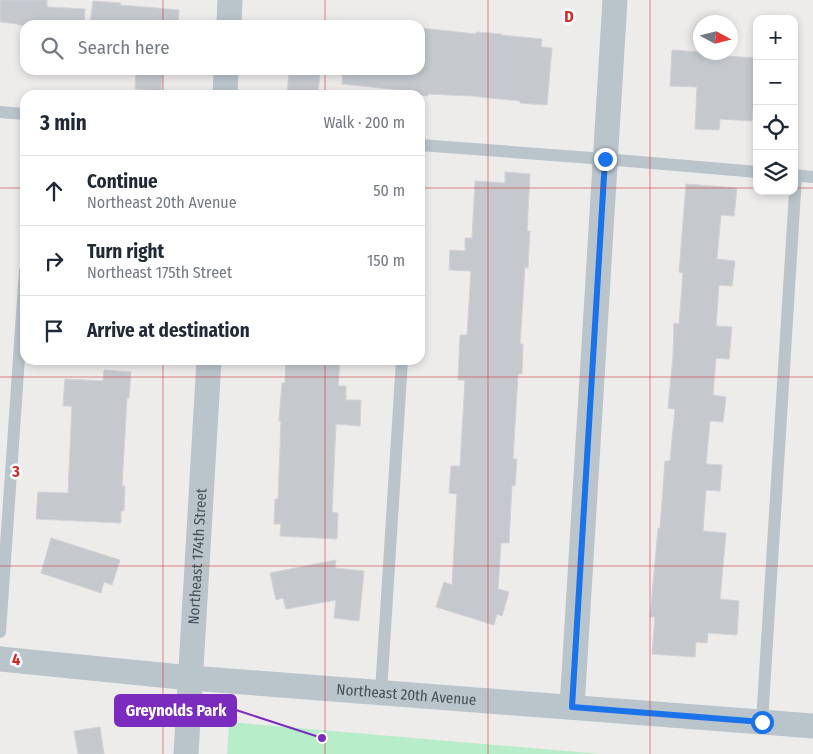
<!DOCTYPE html>
<html lang="en">
<head>
<meta charset="utf-8">
<style>
  body { margin:0; font-family:"Fira Sans Condensed",sans-serif; background:#f6f6f7; color:#1f2937 }
  .controls { position:absolute; right:15px; top:15px; display:grid; overflow:hidden; border-radius:10px; box-shadow:0 2px 8px #0003 }
  .controls button { width:45px; height:45px; display:grid; place-items:center; padding:0; border:0; border-bottom:1px solid #e0e1e3; background:#fff; color:#1f2937; font:25px sans-serif }
  .compass { position:absolute; left:693px; top:15px; width:45px; height:45px; border-radius:50%; background:#fff; box-shadow:0 2px 8px #0003; rotate:97deg }
  .stop { position:absolute; width:15px; height:15px; margin:-11px; border:4px solid #1a73e8; border-radius:50%; background:#fff }
  .stop.end { background:#1a73e8; border-color:#fff; box-shadow:0 1px 5px #0008 }
  .list { margin:0; padding:0; list-style:none }
  h2 { display:flex; justify-content:space-between; align-items:center; height:65px; margin:0; padding:0 20px; font-size:21px }
  h2 small { font-size:16px; font-weight:400; color:#747a83 }
  .list li { display:grid; grid-template-columns:32px 1fr auto; gap:15px; align-items:center; box-sizing:border-box; height:70px; padding:0 20px; border-top:1px solid #e0e1e3 }
  .list b { display:block; font-size:19px; white-space:nowrap }
  .list p { margin:0; font-size:16px; white-space:nowrap; color:#747a83 }
  .list em { font-size:16px; font-style:normal; color:#747a83 }
  .icon { flex:none; width:28px; height:28px; fill:none; stroke:currentColor; stroke-width:2; stroke-linecap:round; stroke-linejoin:round }
  .map { position:relative; flex:none; width:813px; height:754px; overflow:hidden }
  .search { position:absolute; background:#fff; box-shadow:0 2px 8px #0003; left:20px; top:20px; width:405px; height:55px; display:flex; align-items:center; gap:12px; box-sizing:border-box; padding:0 18px; border-radius:15px; color:#747a83; font-size:19px }
  .panel { position:absolute; background:#fff; box-shadow:0 2px 8px #0003; left:20px; top:90px; width:405px; height:275px; border-radius:15px }
  .map>svg:first-child { display:block }
</style>
</head>
<body>
<div class="map">
<svg width="813" height="754" viewBox="0 0 813 754">
  <rect width="100%" height="100%" fill="#eeebeb"/>
  <path fill="#b8edca" d="M229,722L601,754H227Z"/>
  <path fill="#c5c9ce" stroke="#cfd2d7" d="M0,0H47V7L85,9L84,25H18V24L0,22Z
    M93,1L121,3L120,5L179,10L178,25H90Z
    M420,28L476,34V32L489,33L501,34V35L542,39L541,47L552,48L547,105L520,103V101L472,96L428,94V96L401,93V90L342,84L343,70H420Z
    M672,50L700,52L724,53V56L757,58V109L753,108L752,121L720,119L719,130L695,129L697,87L670,86Z
    M136,70H163L161,91L135,89Z
    M289,70H320L318,95H287Z
    M505,172L530,174L527,231H530L528,268L525,267L520,344H523L522,374H518L513,459H517L515,486L512,485L509,543H501L498,589L509,592L502,616L497,614L494,625L436,607L444,582L452,585L457,494L449,493L451,466H460L465,380H458L460,335H467L471,271L449,270L450,250L465,251V238H472L475,181L505,183Z
    M686,184L737,188L734,216L721,215L717,259L735,261L732,286L719,285L716,326L732,327L729,359L716,358L713,395L726,397L723,422L710,421L706,464L722,465L720,491L706,490L703,531L726,533L720,599L739,601L737,635L708,633L707,643L696,642L695,657L652,654L655,617H650L658,528H660L665,461H670L675,409L668,408L673,356L674,323L679,324L683,273L679,272Z
    M286,360H340L338,386H346V400H361L360,426L336,424L332,512L338,513L337,539L280,536L281,524H274L275,499H278L281,421H279L282,383H285Z
    M104,370L131,372L129,398H127L122,486H125L124,511H121V523L36,519L38,492L68,493L72,406H63L65,379L103,381Z
    M51,538L120,560L112,585L104,582L101,593L41,573Z
    M336,560L335,568L364,571L359,621L334,618L336,600L286,609L283,598L276,600L270,573Z
    M100,727L104,754H78L74,731Z"/>
  <g fill="none" stroke-linecap="round" stroke-linejoin="round">
    <path stroke="#b9c4cb" stroke-width="12" d="M0,112L25,114
      M420,145L605,159L757,172
      M794,175L813,177
      M0,632L25,271
      M381,692L402,360
      M762,722L796,176"/>
    <g stroke="#b9c4cb" stroke-width="25">
      <path d="M229,25L230,0"/>
      <path d="M225,95L226,70"/>
      <path id="s1" d="M0,659L191,678L813,726"/>
      <path d="M572,707L615,0"/>
      <path id="s2" d="M186,754L209,360"/>
    </g>
  </g>
  <g fill="none" stroke-linecap="round" stroke-linejoin="round">
    <path stroke="#1a73e8" stroke-width="6" d="M605,159L572,707L762,722"/>
  </g>
  <path fill="none" stroke="#d62828" stroke-width="1" stroke-opacity="0.55" d="M163,0V25M325,0V25M488,0V754M650,0V754M163,70V95M325,70V95M0,188H25M420,188H757M794,188H813M163,360V754M325,360V754M0,377H813M0,566H813"/>
  <g text-anchor="middle" stroke-width="5" stroke-linejoin="round" paint-order="stroke">
    <g font-size="15" fill="#445058" stroke="#fff">
      <text dy="5" stroke="none"><textPath href="#s2" startOffset="198">Northeast 174th Street</textPath></text>
      <text dy="5" stroke="none"><textPath href="#s1" startOffset="408">Northeast 20th Avenue</textPath></text>
    </g>
  </g>
  <g font-size="16" text-anchor="middle" font-weight="bold" fill="#d62828" stroke="#fff" stroke-width="5" stroke-linejoin="round" paint-order="stroke">
    <text x="569" y="22">D</text>
    <text x="16" y="477">3</text>
    <text x="16" y="665">4</text>
  </g>
  <path fill="none" stroke="#7b2cbf" stroke-width="2" d="M322 738L236 710"/>
  <circle fill="#7b2cbf" stroke="#fff" stroke-width="2" cx="322" cy="738" r="5"/>
  <rect fill="#7b2cbf" stroke="#7b2cbf" stroke-width="2" x="115" y="695" width="121" height="31" rx="5"/>
  <g font-size="16" text-anchor="middle" font-weight="bold" fill="#fff">
    <text x="176" y="716">Greynolds Park</text>
  </g>
</svg>
<div class="controls">
<button>+</button>
<button>−</button>
<button><svg class="icon" aria-label="locate" viewBox="0 0 24 24"><circle cx="12" cy="12" r="6"/><path d="M12 2v4M12 18v4M2 12h4M18 12h4"/></svg></button>
<button><svg class="icon" aria-label="layers" viewBox="0 0 24 24"><path d="M12 4l9 5-9 5-9-5zM3 14l9 5 9-5"/></svg></button>
</div>
<svg class="compass" viewBox="-18 -18 36 36"><path d="M0-13l5 13h-10z" fill="#e53935"/><path d="M0 13l5-13h-10z" fill="#747a83"/></svg>
<div class="stop" style="left:762px;top:722px"></div>
<div class="stop end" style="left:605px;top:159px"></div>
<div class="search"><svg class="icon" aria-label="search" viewBox="0 0 24 24"><circle cx="10" cy="10" r="6"/><path d="M15 15l6 6"/></svg>Search here</div>
<section class="panel">
<h2>3 min<small>Walk · 200 m</small></h2>
<ul class="list">
<li><svg class="icon" aria-label="ahead" viewBox="0 0 24 24"><path d="M12 20V5M6 11l6-6 6 6"/></svg><div><b>Continue</b><p>Northeast 20th Avenue</p></div><em>50 m</em></li>
<li><svg class="icon" aria-label="right" viewBox="0 0 24 24"><path d="M7 20v-9h11M14 6l5 5-5 5"/></svg><div><b>Turn right</b><p>Northeast 175th Street</p></div><em>150 m</em></li>
<li><svg class="icon" aria-label="arrive" viewBox="0 0 24 24"><path d="M6 21V4h12l-3 4 3 4H6"/></svg><div><b>Arrive at destination</b></div></li>
</ul>
</section>
</div>
</body>
</html>
